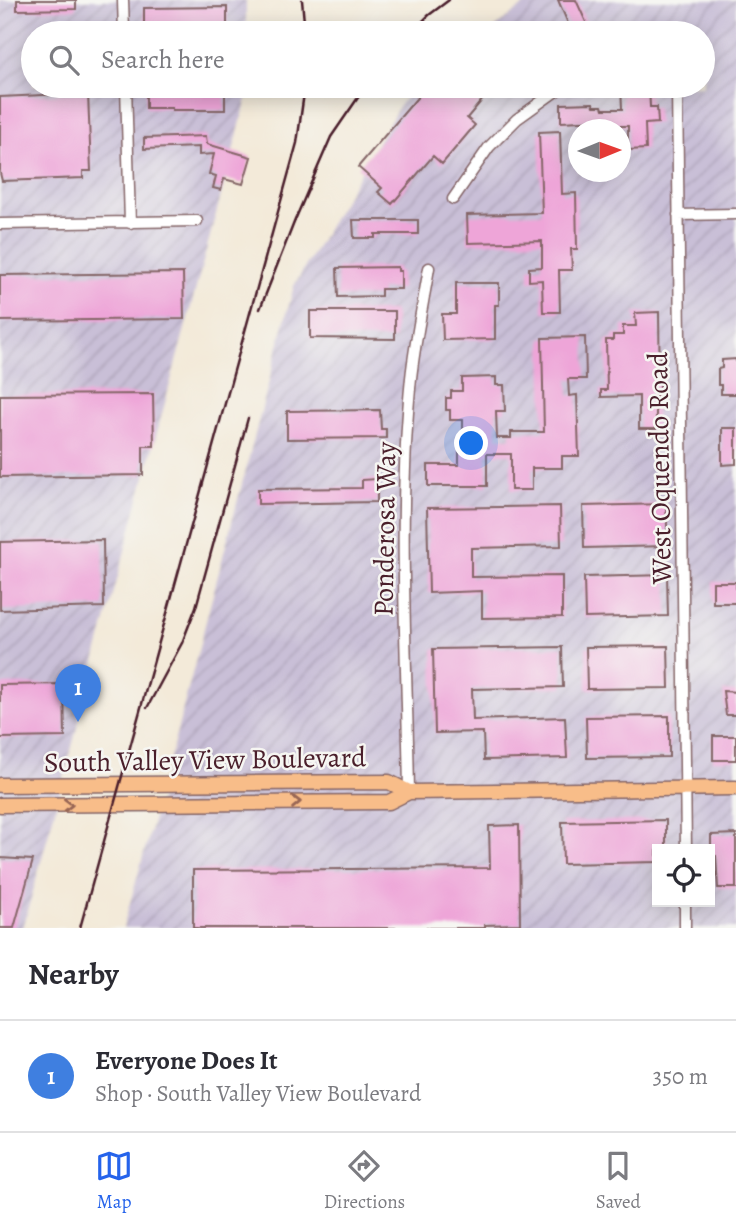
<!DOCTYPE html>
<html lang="en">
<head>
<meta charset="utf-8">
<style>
  body { margin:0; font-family:Alegreya,serif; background:#f2f2f3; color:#2b2b33 }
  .controls { position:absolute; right:21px; bottom:21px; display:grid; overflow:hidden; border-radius:0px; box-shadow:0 4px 18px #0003 }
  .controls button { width:63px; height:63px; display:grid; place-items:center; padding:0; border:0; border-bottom:2px solid #e1e1e2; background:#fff; color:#2b2b33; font:35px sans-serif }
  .compass { position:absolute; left:568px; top:119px; width:63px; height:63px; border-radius:50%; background:#fff; box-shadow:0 4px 18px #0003; rotate:89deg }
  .you { position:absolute; left:472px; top:444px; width:24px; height:24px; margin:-18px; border:5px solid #fff; border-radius:50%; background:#1a73e8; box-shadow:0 0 0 10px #1a73e833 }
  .badge { display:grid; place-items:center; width:46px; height:46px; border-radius:50%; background:#2563eb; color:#fff; font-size:23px; font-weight:700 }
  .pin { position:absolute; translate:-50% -58px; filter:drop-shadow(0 2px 4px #0008) }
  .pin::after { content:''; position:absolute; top:37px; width:24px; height:21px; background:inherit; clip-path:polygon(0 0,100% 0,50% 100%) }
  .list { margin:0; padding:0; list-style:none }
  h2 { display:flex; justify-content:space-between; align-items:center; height:91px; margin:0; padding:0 28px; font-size:30px }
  h2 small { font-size:23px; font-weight:400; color:#7c7c81 }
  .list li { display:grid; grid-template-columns:46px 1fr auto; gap:21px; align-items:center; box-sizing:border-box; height:112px; padding:0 28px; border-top:2px solid #e1e1e2 }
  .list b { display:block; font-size:26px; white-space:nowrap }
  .list p { margin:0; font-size:23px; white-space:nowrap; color:#7c7c81 }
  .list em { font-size:23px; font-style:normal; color:#7c7c81 }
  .icon { flex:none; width:38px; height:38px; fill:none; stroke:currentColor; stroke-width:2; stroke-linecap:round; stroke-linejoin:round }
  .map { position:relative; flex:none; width:736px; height:928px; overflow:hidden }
  .search { position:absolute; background:#fff; box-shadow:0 4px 18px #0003; left:21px; right:21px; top:21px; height:77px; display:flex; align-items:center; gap:18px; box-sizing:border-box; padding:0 24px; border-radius:38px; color:#7c7c81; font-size:26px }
  .sheet { height:203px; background:#fff }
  nav { display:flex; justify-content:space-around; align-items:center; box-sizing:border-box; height:98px; border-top:2px solid #e1e1e2; background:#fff; font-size:19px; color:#7c7c81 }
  nav a { display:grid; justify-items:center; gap:4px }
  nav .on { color:#2563eb }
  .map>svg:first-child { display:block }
</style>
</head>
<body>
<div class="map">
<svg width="736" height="928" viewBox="0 0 736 928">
  <defs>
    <pattern id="industrial-furrows" width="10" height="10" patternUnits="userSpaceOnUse" patternTransform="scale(1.75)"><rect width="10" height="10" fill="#c9bfd7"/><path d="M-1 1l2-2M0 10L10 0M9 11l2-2" fill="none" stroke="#aea4b9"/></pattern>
  </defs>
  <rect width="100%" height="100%" fill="#f6f6f2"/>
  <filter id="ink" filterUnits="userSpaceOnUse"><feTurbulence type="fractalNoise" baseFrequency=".0143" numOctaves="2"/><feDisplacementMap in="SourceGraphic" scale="14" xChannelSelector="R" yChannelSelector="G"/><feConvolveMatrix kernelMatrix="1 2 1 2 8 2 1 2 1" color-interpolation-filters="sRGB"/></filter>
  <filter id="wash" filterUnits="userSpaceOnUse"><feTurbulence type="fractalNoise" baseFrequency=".00686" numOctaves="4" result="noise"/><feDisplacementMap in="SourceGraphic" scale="28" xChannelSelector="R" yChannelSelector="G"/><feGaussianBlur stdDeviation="1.57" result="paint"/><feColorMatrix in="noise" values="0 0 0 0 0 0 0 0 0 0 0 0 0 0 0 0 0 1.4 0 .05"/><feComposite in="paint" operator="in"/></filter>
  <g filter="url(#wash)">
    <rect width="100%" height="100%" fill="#f3ead9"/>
    <path fill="url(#industrial-furrows)" fill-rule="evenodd" d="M0,0H246V33H33V86H247V99L23,928H0Z
      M531,0H736V928H123L159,800L294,286L402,101L421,86H703V33H488ZM578,130H620V172H578ZM657,849H710V902H657Z"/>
    <g id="blocks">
      <path fill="#eea5d8" d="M17,0H76V9L17,10Z
        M558,0H576L591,33H572Z
        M227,7V33H144V8Z
        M146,86H225V110H172V108H146Z
        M427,86L435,89L438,86H494L467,118L475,125L442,164L433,156L392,204L378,192L382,188L358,167Z
        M621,86H649L650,107H657L658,123L645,124L646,149L628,150V126H604L602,120L561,122V104L593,103L594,106H602L603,109H622Z
        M88,93L91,171H83V178L2,181L0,173V97Z
        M560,131L562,194L576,193L577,249H571L572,270H559L560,312H543L542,280L529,281V268L542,267V241L468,243L467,215L542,213L539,132Z
        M206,136L207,144L251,157L243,184L224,179L221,190L213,188L216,176L209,174L214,154L199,155V147L144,149V138Z
        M353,220H418V234H375V238H354Z
        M398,267V271H401V289H381V296L338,297L337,268Z
        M183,273L184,319L0,321V275Z
        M456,283H499V305H495V339L443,340L442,314H456Z
        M310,311H395V339L310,338Z
        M659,312L660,394H656V429H639V396L601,397V390H607L606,340H613V335H623V326H636L635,313Z
        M585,337L586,379H568L569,396L577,395L579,456H562V468H532V490H511V454H487V486H428V465H459V438H463V420H450V410H446V398H451V391H462V378L496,377V385H504L505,411H496L497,438H511V432H544L542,338Z
        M736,359V394H721V385H718V369L722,368V360Z
        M153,394L154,446H143V475L0,477V395Z
        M380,410L381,429H386V438L287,439V411Z
        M722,428H736V464L722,465Z
        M377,479V502L258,504V489L362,488V480Z
        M666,504L668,546L584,548L583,506Z
        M560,506L561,546L471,548V577L562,576V617L482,618V591L429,593L427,508Z
        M103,540L104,607L0,610V542Z
        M667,575L668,616L585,618L584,577Z
        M713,582H736V603H713Z
        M668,646L669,688L587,689L586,647Z
        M562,647L563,687L472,689L473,720L565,717L567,758L484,760L483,732L435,733L433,649Z
        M64,684L65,737L0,738V685Z
        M723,691L736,692V715H726Z
        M669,716V757L587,758L586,717Z
        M713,736H736V760H713Z
        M666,820V849H657V862L563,864L562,822Z
        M519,825L520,924L485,925V928H193V870L490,868L489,826Z
        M736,834V888H718L716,856H711V835Z
        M0,858L33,860L14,928H0Z"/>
    </g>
  </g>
  <g filter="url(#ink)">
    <use href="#blocks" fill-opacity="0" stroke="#856668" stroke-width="2"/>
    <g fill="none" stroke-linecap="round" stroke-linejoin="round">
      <defs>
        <path id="minor" d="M123,0L124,33
          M126,86L130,223
          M677,86L686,849
          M453,199L489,147L517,119L563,86
          M678,215L736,214
          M0,224L197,221
          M409,792C407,654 397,515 411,378C415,341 423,304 429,268
          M685,928V902"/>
        <path id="major" d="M0,785L389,782L409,792
          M0,805L389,802L409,792L736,788"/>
      </defs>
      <use href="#minor" stroke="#856668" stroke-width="13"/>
      <use href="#major" stroke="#856668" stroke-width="17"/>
      <use href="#minor" stroke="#fff" stroke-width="10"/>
      <use href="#major" stroke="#f8bd89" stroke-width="14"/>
      <path stroke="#4a1f2b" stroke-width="2.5" d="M302,0L305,33
        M411,33L429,15L449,0
        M260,309L295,220L331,137L366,86
        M147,708L182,643L196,607L248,418
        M80,928L297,143L305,86"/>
    </g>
    <defs><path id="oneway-chevron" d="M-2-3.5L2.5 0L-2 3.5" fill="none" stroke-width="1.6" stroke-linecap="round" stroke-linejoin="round" transform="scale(1.75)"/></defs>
    <g stroke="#986655">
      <use href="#oneway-chevron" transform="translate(296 802) rotate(-1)"/>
      <use href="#oneway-chevron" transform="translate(68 805) rotate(-1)"/>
    </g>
  </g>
  <g text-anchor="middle" stroke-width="5" stroke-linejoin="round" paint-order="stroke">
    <g font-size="28" fill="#4a1f2b" stroke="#f6f6f2">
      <text transform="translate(659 468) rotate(-91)" y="10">West Oquendo Road</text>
      <text transform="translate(384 529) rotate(-89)" y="10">Ponderosa Way</text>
      <text transform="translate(205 759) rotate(-1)" y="10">South Valley View Boulevard</text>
    </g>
  </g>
</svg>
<div class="controls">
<button><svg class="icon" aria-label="locate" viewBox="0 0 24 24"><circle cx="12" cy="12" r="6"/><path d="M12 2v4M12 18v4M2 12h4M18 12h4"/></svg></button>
</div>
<svg class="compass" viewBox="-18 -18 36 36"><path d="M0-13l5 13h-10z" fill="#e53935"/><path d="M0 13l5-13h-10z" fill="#7c7c81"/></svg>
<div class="you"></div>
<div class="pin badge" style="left:78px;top:722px;background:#3f7fe0">1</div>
<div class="search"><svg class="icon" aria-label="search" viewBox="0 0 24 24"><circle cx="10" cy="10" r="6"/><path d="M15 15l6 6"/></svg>Search here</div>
</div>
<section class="sheet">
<h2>Nearby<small></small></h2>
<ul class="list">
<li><span class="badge" style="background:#3f7fe0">1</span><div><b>Everyone Does It</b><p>Shop · South Valley View Boulevard</p></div><em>350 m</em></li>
</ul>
</section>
<nav>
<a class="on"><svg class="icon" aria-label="map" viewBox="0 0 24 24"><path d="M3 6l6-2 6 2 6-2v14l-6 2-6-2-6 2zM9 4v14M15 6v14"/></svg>Map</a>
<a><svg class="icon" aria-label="directions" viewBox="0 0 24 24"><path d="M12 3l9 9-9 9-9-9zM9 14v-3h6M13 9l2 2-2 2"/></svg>Directions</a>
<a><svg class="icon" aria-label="saved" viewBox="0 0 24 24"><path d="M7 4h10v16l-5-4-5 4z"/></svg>Saved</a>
</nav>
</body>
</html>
